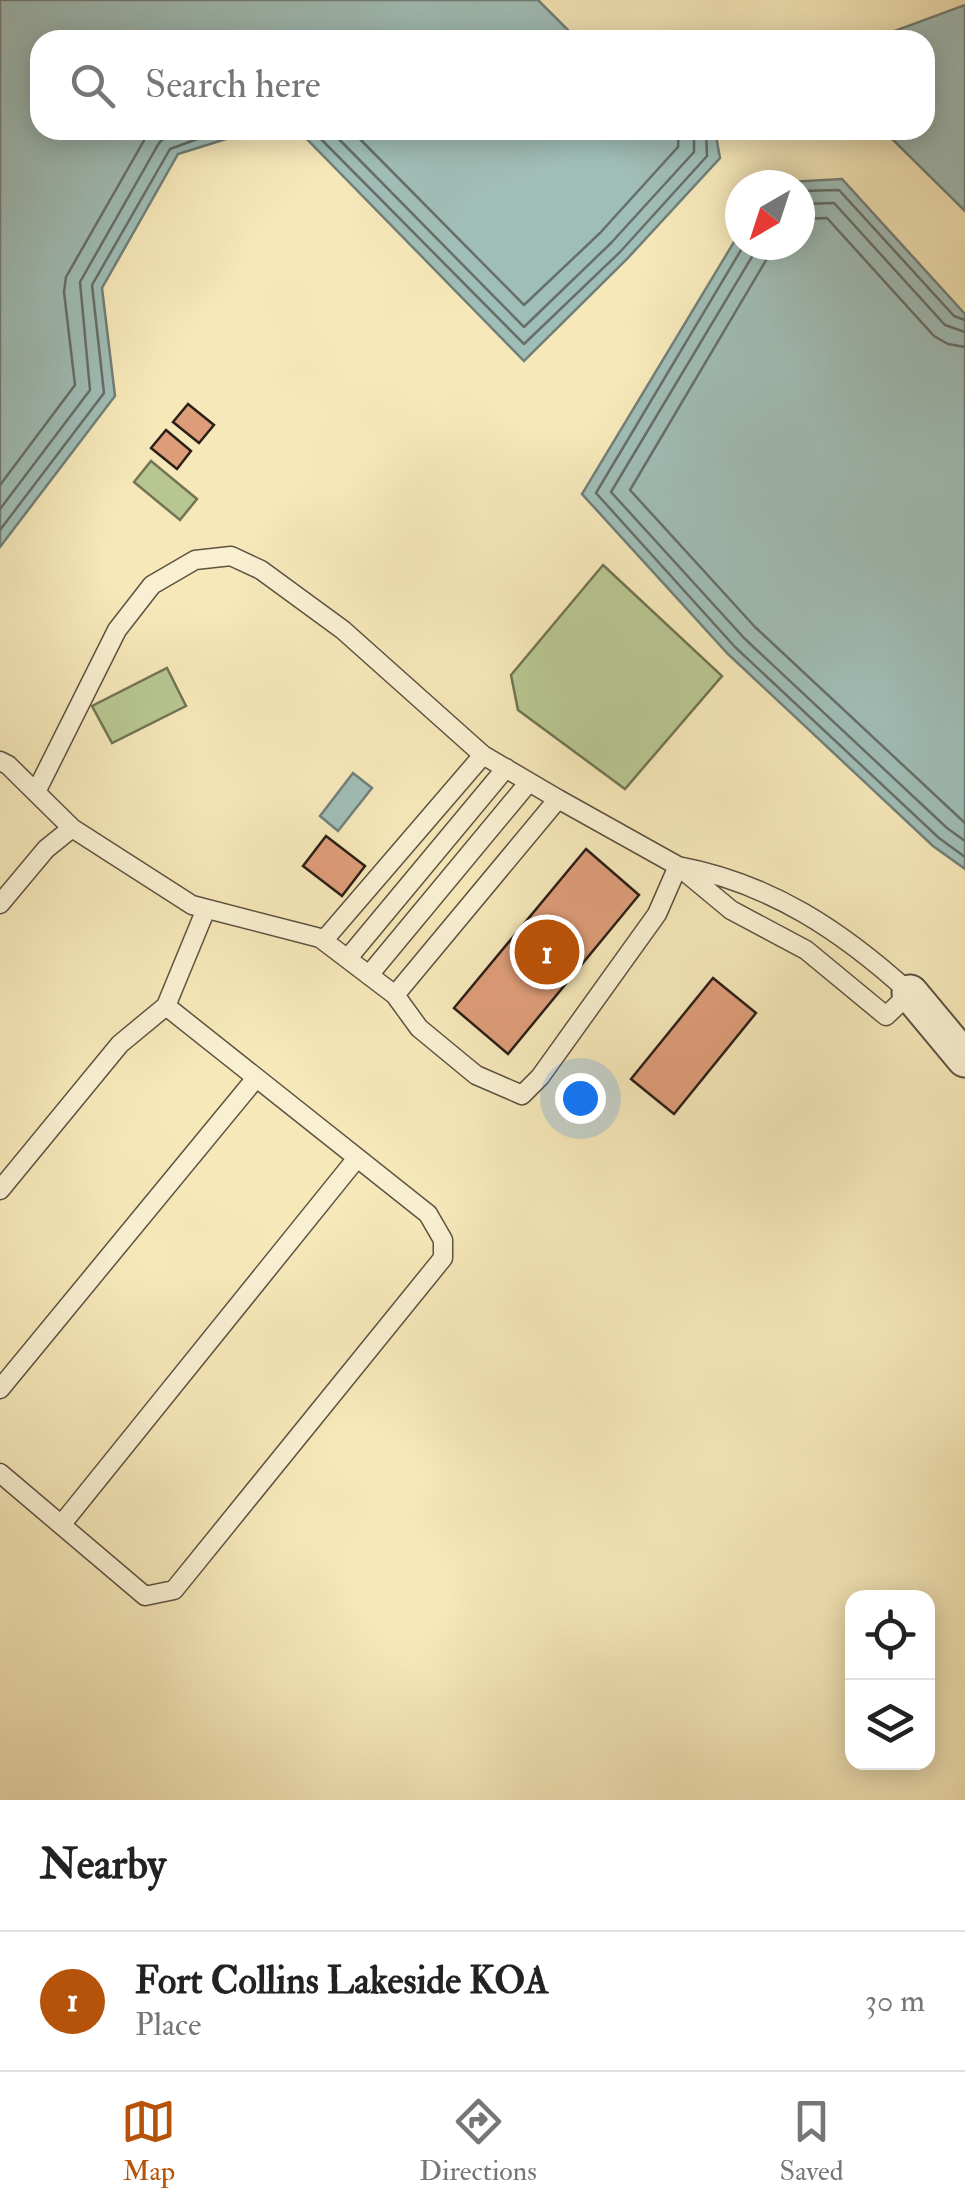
<!DOCTYPE html>
<html lang="en">
<head>
<meta charset="utf-8">
<style>
  body { margin:0; font-family:"IM FELL Double Pica",serif; background:#f2f2f2; color:#222 }
  .controls { position:absolute; right:30px; bottom:30px; display:grid; overflow:hidden; border-radius:20px; box-shadow:0 5px 25px #0003 }
  .controls button { width:90px; height:90px; display:grid; place-items:center; padding:0; border:0; border-bottom:2px solid #e0e0e0; background:#fff; color:#222; font:50px sans-serif }
  .compass { position:absolute; left:725px; top:170px; width:90px; height:90px; border-radius:50%; background:#fff; box-shadow:0 5px 25px #0003; rotate:219deg }
  .you { position:absolute; left:580px; top:1098px; width:35px; height:35px; margin:-25px; border:8px solid #fff; border-radius:50%; background:#1a73e8; box-shadow:0 0 0 15px #1a73e833 }
  .badge { display:grid; place-items:center; width:65px; height:65px; border-radius:50%; background:#b45309; color:#fff; font-size:32px; font-weight:700 }
  .pin { position:absolute; translate:-50% -50%; border:5px solid #fff; box-shadow:0 2px 10px #0006 }
  .list { margin:0; padding:0; list-style:none }
  h2 { display:flex; justify-content:space-between; align-items:center; height:130px; margin:0; padding:0 40px; font-size:42px }
  h2 small { font-size:32px; font-weight:400; color:#767676 }
  .list li { display:grid; grid-template-columns:65px 1fr auto; gap:30px; align-items:center; box-sizing:border-box; height:140px; padding:0 40px; border-top:2px solid #e0e0e0 }
  .list b { display:block; font-size:38px; white-space:nowrap }
  .list p { margin:0; font-size:32px; white-space:nowrap; color:#767676 }
  .list em { font-size:32px; font-style:normal; color:#767676 }
  .icon { flex:none; width:55px; height:55px; fill:none; stroke:currentColor; stroke-width:2; stroke-linecap:round; stroke-linejoin:round }
  .map { position:relative; flex:none; width:965px; height:1800px; overflow:hidden }
  .search { position:absolute; background:#fff; box-shadow:0 5px 25px #0003; left:30px; right:30px; top:30px; height:110px; display:flex; align-items:center; gap:25px; box-sizing:border-box; padding:0 35px; border-radius:30px; color:#767676; font-size:38px }
  .sheet { height:270px; background:#fff }
  nav { display:flex; justify-content:space-around; align-items:center; box-sizing:border-box; height:140px; border-top:2px solid #e0e0e0; background:#fff; font-size:28px; color:#767676 }
  nav a { display:grid; justify-items:center; gap:5px }
  nav .on { color:#b45309 }
  .map>svg:first-child { display:block }
</style>
</head>
<body>
<div class="map">
<svg width="965" height="1800" viewBox="0 0 965 1800">
  <rect width="100%" height="100%" fill="#f6e8b9"/>
  <filter id="stains"><feTurbulence type="fractalNoise" baseFrequency=".002" numOctaves="4"/><feColorMatrix values="0 0 0 0 .2 0 0 0 0 .09 0 0 0 0 .02 0 0 0 .5 -.17"/></filter>
  <radialGradient id="worn" r=".72"><stop offset=".6" stop-color="#630" stop-opacity="0"/><stop offset="1" stop-color="#630" stop-opacity=".3"/></radialGradient>
  <path fill="#b8c792" stroke="#727454" stroke-width="2.5" d="M151,461L197,499L180,520L134,482Z
    M603,565L722,676L625,789L518,710L511,675Z
    M167,668L186,706L112,743L92,706Z"/>
  <path fill="#a0beb8" stroke="#717f78" stroke-width="2.5" d="M0,0H538L578,40H40V130H255L178,154L102,288L115,396L0,547Z
    M965,5V211L883,130H925V40H878V37Z
    M298,130H715L720,158L627,259L524,361Z
    M842,179L965,314V869L933,846L728,654L582,494L740,232V245H800V185H769L770,183Z
    M353,773L372,788L338,831L320,816Z"/>
  <g fill="none" stroke-linecap="round" stroke-linejoin="round">
    <path stroke="#666f68" stroke-width="2.5" d="M312,130L524,344L620,252L707,156L706,130
      M330,130L524,327L611,243L694,152V130
      M351,130L524,305L600,233L678,147L679,130
      M800,191L839,190L954,316L965,320
      M800,204L834,203L945,325L965,332
      M800,219L827,218L934,336L948,344L965,347
      M744,245L596,493L735,647L939,838L965,857
      M759,245L611,492L744,638L947,828L965,841
      M775,245L630,490L755,627L965,823
      M0,485L75,385L64,292L66,277L150,130
      M0,509L90,390L80,282L159,143L167,135L180,130
      M0,530L104,393L92,285L170,149L222,130"/>
  </g>
  <path fill="#de9d79" stroke="#2b2017" stroke-width="2.5" d="M188,404L214,425L199,443L173,422Z
    M166,430L191,451L177,469L151,448Z
    M326,836L365,866L342,896L303,866Z
    M586,849L639,895L508,1054L454,1008Z
    M713,978L756,1013L674,1114L631,1079Z"/>
  <g fill="none" stroke-linecap="round" stroke-linejoin="round">
    <defs>
      <path id="service" d="M0,761L8,765L72,828L192,905L320,938L395,995L558,799L678,866L731,910L806,950L886,1016L910,993C842,931 770,883 678,866
        M36,792L117,630L152,585L195,560L231,556L261,570L343,630L483,755L558,799
        M0,904L46,849L72,828
        M324,940L483,755
        M348,958L506,768
        M369,975L529,782
        M395,995L419,1028L476,1075L522,1095L540,1077L657,914L678,866
        M0,1190L120,1044L166,1006
        M0,1389L256,1078
        M0,1473L145,1596L174,1590L443,1258V1240L428,1214L166,1006L206,909
        M61,1525L357,1158"/>
      <path id="minor" d="M910,993L965,1059"/>
    </defs>
    <use href="#service" stroke="#5e5240" stroke-width="21"/>
    <use href="#minor" stroke="#5e5240" stroke-width="39"/>
    <use href="#service" stroke="#f9f0d2" stroke-width="18"/>
    <use href="#minor" stroke="#f9f0d2" stroke-width="35"/>
  </g>
  <rect width="100%" height="100%" filter="url(#stains)"/>
  <rect width="100%" height="100%" fill="url(#worn)"/>
</svg>
<div class="controls">
<button><svg class="icon" aria-label="locate" viewBox="0 0 24 24"><circle cx="12" cy="12" r="6"/><path d="M12 2v4M12 18v4M2 12h4M18 12h4"/></svg></button>
<button><svg class="icon" aria-label="layers" viewBox="0 0 24 24"><path d="M12 4l9 5-9 5-9-5zM3 14l9 5 9-5"/></svg></button>
</div>
<svg class="compass" viewBox="-18 -18 36 36"><path d="M0-13l5 13h-10z" fill="#e53935"/><path d="M0 13l5-13h-10z" fill="#767676"/></svg>
<div class="you"></div>
<div class="pin badge" style="left:547px;top:952px">1</div>
<div class="search"><svg class="icon" aria-label="search" viewBox="0 0 24 24"><circle cx="10" cy="10" r="6"/><path d="M15 15l6 6"/></svg>Search here</div>
</div>
<section class="sheet">
<h2>Nearby<small></small></h2>
<ul class="list">
<li><span class="badge">1</span><div><b>Fort Collins Lakeside KOA</b><p>Place</p></div><em>30 m</em></li>
</ul>
</section>
<nav>
<a class="on"><svg class="icon" aria-label="map" viewBox="0 0 24 24"><path d="M3 6l6-2 6 2 6-2v14l-6 2-6-2-6 2zM9 4v14M15 6v14"/></svg>Map</a>
<a><svg class="icon" aria-label="directions" viewBox="0 0 24 24"><path d="M12 3l9 9-9 9-9-9zM9 14v-3h6M13 9l2 2-2 2"/></svg>Directions</a>
<a><svg class="icon" aria-label="saved" viewBox="0 0 24 24"><path d="M7 4h10v16l-5-4-5 4z"/></svg>Saved</a>
</nav>
</body>
</html>
